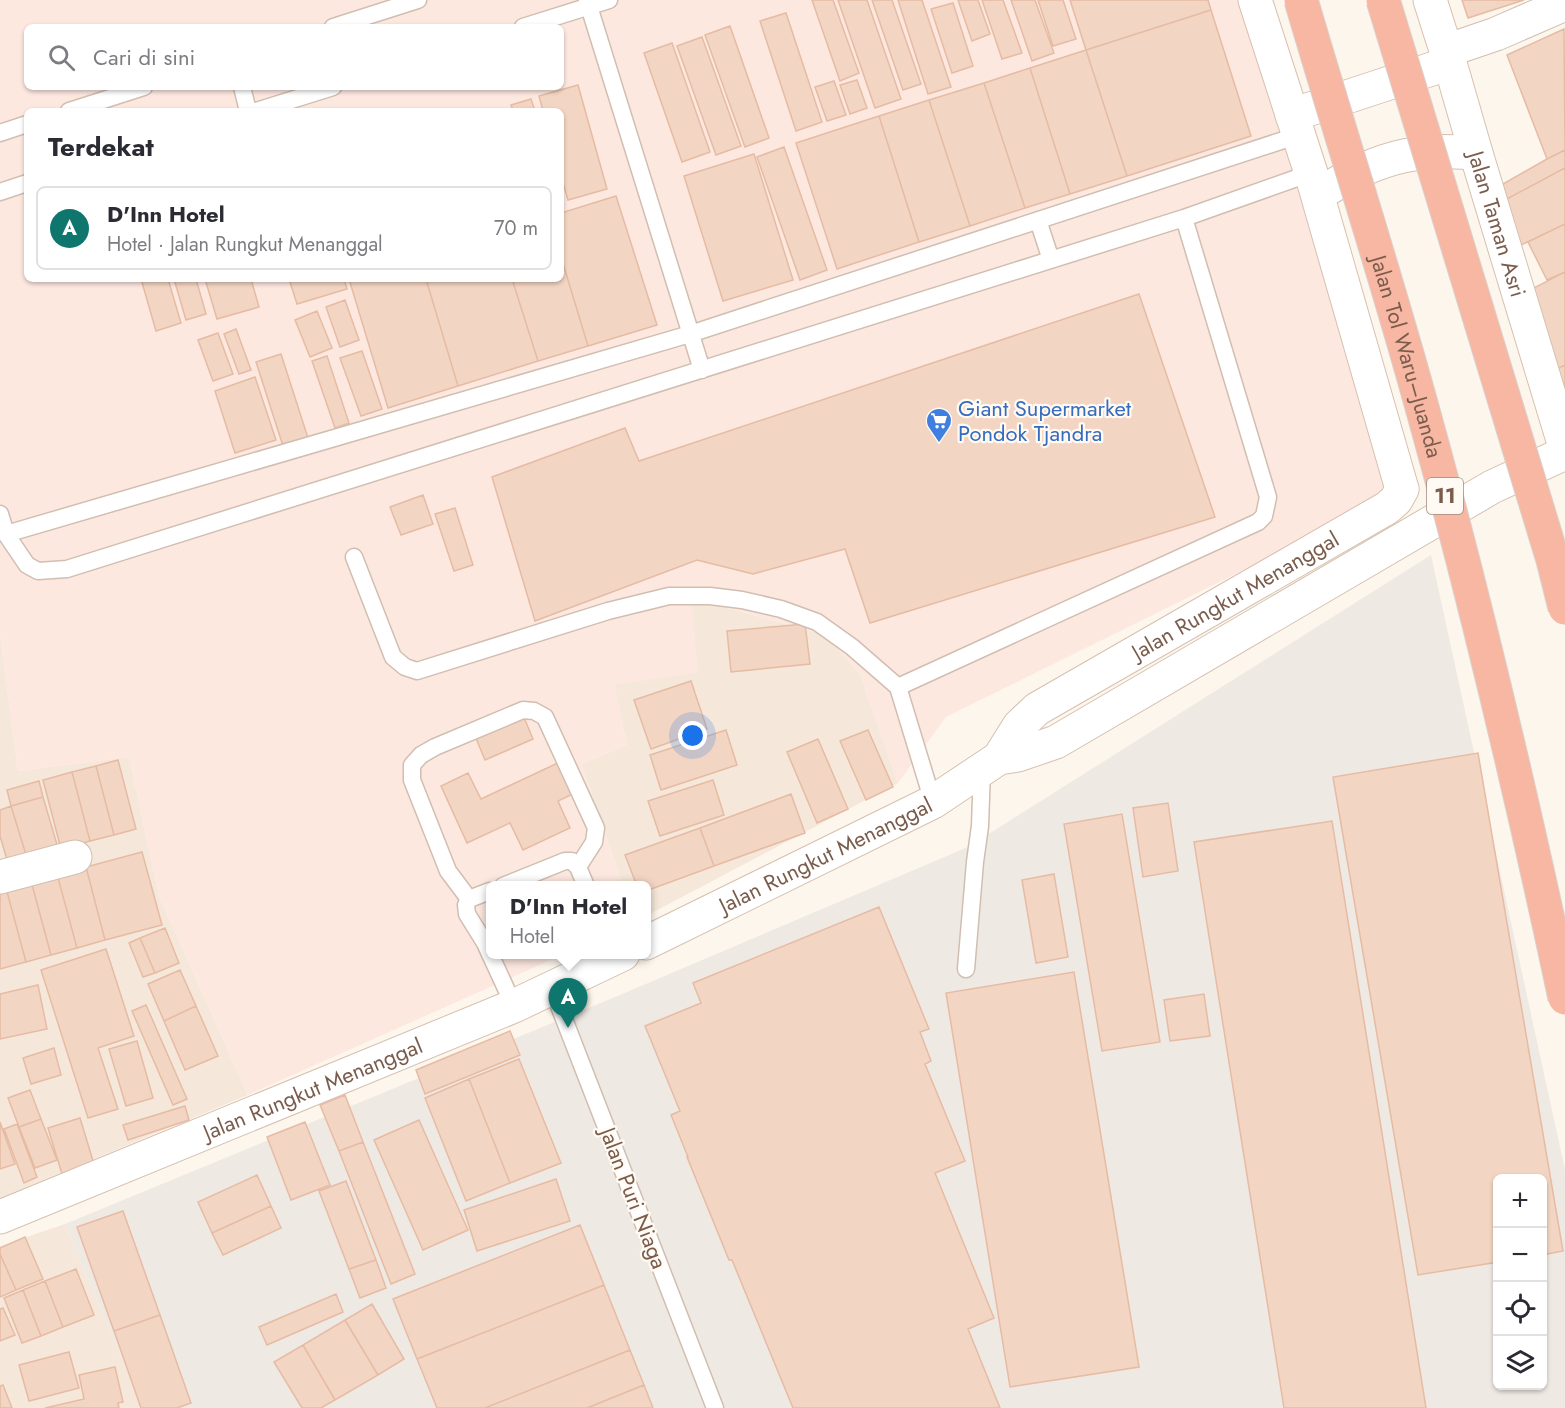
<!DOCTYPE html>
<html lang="id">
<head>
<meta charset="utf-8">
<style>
  body { margin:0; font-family:Jost,sans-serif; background:#f7f7f7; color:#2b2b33 }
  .controls { position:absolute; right:18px; bottom:18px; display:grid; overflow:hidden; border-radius:9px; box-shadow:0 2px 4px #0004 }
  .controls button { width:54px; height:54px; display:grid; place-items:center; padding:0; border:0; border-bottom:2px solid #e1e1e2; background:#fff; color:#2b2b33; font:30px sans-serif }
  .you { position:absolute; left:693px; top:736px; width:21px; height:21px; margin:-15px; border:4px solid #fff; border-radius:50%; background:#1a73e8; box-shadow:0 0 0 9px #1a73e833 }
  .badge { display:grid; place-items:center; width:39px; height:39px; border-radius:50%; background:#0f766e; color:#fff; font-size:20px; font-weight:700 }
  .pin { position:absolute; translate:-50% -50px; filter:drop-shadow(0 2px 3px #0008) }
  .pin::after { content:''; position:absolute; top:32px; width:21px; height:18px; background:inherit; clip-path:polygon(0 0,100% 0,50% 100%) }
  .popup { position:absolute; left:486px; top:881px; width:165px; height:78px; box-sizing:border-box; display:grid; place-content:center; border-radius:9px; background:#fff; filter:drop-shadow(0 2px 4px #0005); font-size:20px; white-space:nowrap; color:#7c7c81 }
  .popup b { font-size:22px; color:#2b2b33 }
  .popup::after { content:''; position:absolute; left:50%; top:100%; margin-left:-12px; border:12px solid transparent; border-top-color:#fff }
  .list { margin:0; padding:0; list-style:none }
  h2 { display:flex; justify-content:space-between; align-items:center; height:78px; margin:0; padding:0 24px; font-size:26px }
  h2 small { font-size:20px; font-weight:400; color:#7c7c81 }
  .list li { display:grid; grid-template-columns:39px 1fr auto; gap:18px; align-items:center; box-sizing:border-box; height:84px; margin:0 12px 12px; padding:0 12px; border:2px solid #e1e1e2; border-radius:9px }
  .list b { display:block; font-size:22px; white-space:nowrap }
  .list p { margin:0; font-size:20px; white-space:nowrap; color:#7c7c81 }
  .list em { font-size:20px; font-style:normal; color:#7c7c81 }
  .icon { flex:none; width:33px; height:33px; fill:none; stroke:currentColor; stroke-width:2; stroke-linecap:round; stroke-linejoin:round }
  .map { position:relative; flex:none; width:1565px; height:1408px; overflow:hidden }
  .search { position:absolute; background:#fff; box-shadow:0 2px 4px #0004; left:24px; top:24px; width:540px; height:66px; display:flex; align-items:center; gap:15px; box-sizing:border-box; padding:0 21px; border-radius:9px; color:#7c7c81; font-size:22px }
  .panel { position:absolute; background:#fff; box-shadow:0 2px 4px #0004; left:24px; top:108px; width:540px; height:174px; border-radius:9px }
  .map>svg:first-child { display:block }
</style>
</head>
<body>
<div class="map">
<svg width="1565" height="1408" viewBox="0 0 1565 1408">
  <rect width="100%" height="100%" fill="#fdf6ec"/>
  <path fill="#f5e8da" d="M691,598L826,635L860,674L898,783L646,916V886L623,885L581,764L627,745L614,685Z
    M0,633L18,771L129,757L159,896L248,1095L0,1198Z
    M65,1224L143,1408H0V1246Z"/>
  <path fill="#fde8e0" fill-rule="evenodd" d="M0,0H1250L1416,485L946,717L898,783L860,674L826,635L691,598L698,672L614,685L627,745L581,764L623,885L490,886V954L562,955L248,1095L159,896L129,757L18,771L0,633ZM27,27H561V87H27ZM27,111H561V279H27Z"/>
  <path fill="#efe9e4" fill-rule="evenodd" d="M1431,555L1565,1170V1408H143L65,1224L620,995L968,847ZM1498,1178H1542V1386H1498Z"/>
  <path fill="#f3d5c3" stroke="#e6bba3" stroke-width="1.5" d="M812,0H833L859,73L840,81Z
    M838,0H867L901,99L875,108Z
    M872,0H892L921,84L903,90Z
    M898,0H922L951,87L928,94Z
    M958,0H978L990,34L972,41Z
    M982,0H1003L1022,53L1002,59Z
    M1011,0H1035L1054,53L1032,61Z
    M1038,0H1063L1076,39L1053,46Z
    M1070,0H1208L1211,10L1086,50Z
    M1462,0H1524L1468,18Z
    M953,3L973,66L952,73L931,9Z
    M1211,10L1251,136L1127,176L1086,50Z
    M786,13L822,122L796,131L760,21Z
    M730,26L769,138L745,147L705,35Z
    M1564,29L1565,150L1547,159L1507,55Z
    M702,37L741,146L716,155L677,46Z
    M672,43L710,152L682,162L644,53Z
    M1086,50L1127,176L1070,194L1030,68Z
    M1030,68L1070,194L1025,208L984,83Z
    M857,80L867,108L850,114L840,85Z
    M834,81L846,115L827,121L815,87Z
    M984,83L1025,208L970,226L929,100Z
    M578,85L607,189L568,200L561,176V111H543L539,96Z
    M531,99L535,111H513L511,105Z
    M929,100L970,226L919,242L879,116Z
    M879,116L919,242L837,269L796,143Z
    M784,147L827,270L800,280L757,157Z
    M1565,150V168L1503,201L1496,188L1547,159Z
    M754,154L793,280L723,301L684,176Z
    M1565,168V224L1515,248L1503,201Z
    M616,196L657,325L588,346L561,257V213Z
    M1565,224V272L1547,280L1528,242Z
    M561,257L588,346L538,361L512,279H561Z
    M1565,272V365L1551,372L1524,293Z
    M141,279H168L181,323L156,331Z
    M174,279H196L206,314L186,320Z
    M205,279H251L259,307L217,319Z
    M289,279H344L347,289L297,304Z
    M349,279H426L458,386L388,408Z
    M426,279H512L538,361L458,386Z
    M1139,294L1215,517L870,623L845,549L753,574L697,560L535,621L492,477L625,428L639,461Z
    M345,300L359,340L340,347L326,307Z
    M317,311L332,348L310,357L295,320Z
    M236,329L251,370L239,374L224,334Z
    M218,333L233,374L213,381L198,340Z
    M362,351L382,409L361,416L340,358Z
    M281,354L308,438L283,446L256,362Z
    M327,356L349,423L335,428L312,361Z
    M1565,365V401L1551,372Z
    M255,377L276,440L235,453L215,391Z
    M423,495L433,524L401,535L390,507Z
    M455,508L473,565L454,571L435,514Z
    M805,624L810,664L731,672L727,631Z
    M691,681L707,729L651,749L634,700Z
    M523,715L533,739L485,760L475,736Z
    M726,730L737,765L661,790L650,755Z
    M868,730L893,787L866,800L840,741Z
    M818,739L848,809L817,823L787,752Z
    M1478,753L1563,1251L1542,1255V1178H1498V1262L1418,1275L1333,777Z
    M118,760L136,829L114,835L96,766Z
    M562,761L577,792L558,801L570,828L523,850L510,823L467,843L441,786L468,773L481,799Z
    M96,766L114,835L90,841L72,772Z
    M72,772L90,841L61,849L43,780Z
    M713,780L724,815L660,836L648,801Z
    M39,781L43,797L11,806L7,790Z
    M791,794L805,833L714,866L700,828Z
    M43,797L58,848L27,858L11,806Z
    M1168,803L1178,871L1143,877L1133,808Z
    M11,806L27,858L8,863L0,836V810Z
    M1122,814L1160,1042L1102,1051L1064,824Z
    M1332,821L1426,1408H1284L1194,842Z
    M700,828L714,866L646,891V886H637L625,855Z
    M142,852L162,925L105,940L86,867Z
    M86,867L105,940L77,948L57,874Z
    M57,874L77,948L51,955L31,881Z
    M1054,874L1068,957L1036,963L1022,880Z
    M31,881L51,955L26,962L6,888Z
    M6,888L26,962L0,969V889Z
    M879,907L929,1029L920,1032L931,1061L925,1064L965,1161L935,1173L994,1318L968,1329L1000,1408H793L732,1260H729L687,1157H688L671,1115L680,1111L645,1026L701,1003L693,983Z
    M165,928L179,963L155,973L140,938Z
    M140,938L155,973L143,977L129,943Z
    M106,949L134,1036L98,1048L118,1109L88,1118L41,970Z
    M180,970L196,1006L164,1021L148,984Z
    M1074,972L1139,1367L1010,1387L946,993Z
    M38,985L47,1029L0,1039V994Z
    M1204,994L1210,1036L1170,1041L1164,1000Z
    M146,1005L187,1099L173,1105L132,1011Z
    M196,1006L218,1056L185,1070L164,1021Z
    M510,1031L520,1055L425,1094L416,1070Z
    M137,1041L153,1098L126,1106L109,1049Z
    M54,1048L61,1075L31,1084L23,1058Z
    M519,1059L561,1163L510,1183L469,1079Z
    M469,1079L510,1183L466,1201L425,1098Z
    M30,1090L41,1119L19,1127L8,1098Z
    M345,1095L363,1142L339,1151L320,1105Z
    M185,1106L189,1120L128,1140L123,1125Z
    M80,1118L94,1164L62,1174L48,1128Z
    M41,1119L57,1160L35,1168L19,1127Z
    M419,1120L468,1230L423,1250L374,1140Z
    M0,1122L15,1164L0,1169Z
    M305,1122L330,1185L291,1200L267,1137Z
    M17,1124L37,1177L24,1183L4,1129Z
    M363,1142L415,1274L391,1284L339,1151Z
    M257,1175L271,1206L212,1233L198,1202Z
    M556,1179L570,1221L477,1251L464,1210Z
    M346,1181L376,1260L349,1269L319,1191Z
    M271,1206L281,1228L223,1255L212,1233Z
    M123,1211L160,1315L114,1331L77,1227Z
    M580,1225L604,1285L417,1359L393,1299Z
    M25,1237L43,1279L16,1290L0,1254V1248Z
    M0,1254L16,1290L0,1297Z
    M376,1260L386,1288L360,1298L349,1269Z
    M76,1269L94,1315L63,1327L45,1281Z
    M45,1281L63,1327L41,1336L23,1290Z
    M604,1285L630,1350L485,1408H437L417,1359Z
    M23,1290L41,1336L22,1343L4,1298Z
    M336,1294L343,1312L267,1345L259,1327Z
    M372,1304L404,1359L378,1375L345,1320Z
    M3,1308L15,1335L0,1341V1309Z
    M160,1315L191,1403L177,1408H141L114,1331Z
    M345,1320L378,1375L335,1400L303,1345Z
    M303,1345L335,1400L321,1408H302L274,1362Z
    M630,1350L644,1385L587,1408H485Z
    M69,1352L79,1388L29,1401L19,1365Z
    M115,1367L123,1402L118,1403L119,1408H45L84,1399L79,1375Z
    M3,1385L12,1408H0V1386Z
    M644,1385L653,1408H587Z"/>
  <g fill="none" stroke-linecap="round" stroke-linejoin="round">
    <defs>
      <path id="lane" d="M587,0L702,370
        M333,27L418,0
        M523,27L609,0
        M242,87L248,111
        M69,111L144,87
        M256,111L333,87
        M0,133L27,124
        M0,192L27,183
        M1038,220L1051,260
        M0,514L6,534L690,334L1299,135
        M6,534L27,565L38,571L67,569L1184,218L1311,173
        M354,557L393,657L405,667L417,671L608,611L669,596H710L742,600L781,609L817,622L852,647L898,687
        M933,802L898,687L1258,522L1264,516L1268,497L1184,218
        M503,886L565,861H572L578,867L586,886
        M490,891L469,899L466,905L467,914L485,943L490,954
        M469,899L448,871L412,780V765L421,755L435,747L523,710L534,711L545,717L596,828L594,842L578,867
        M490,954L514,1006
        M966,969L975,862L980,826L982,769
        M552,988L715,1408"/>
      <path id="street" d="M1446,51L1496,34L1565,4
        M0,877L75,857"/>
      <g id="secondary">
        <path d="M1255,0L1311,173L1402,489"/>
        <path id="s1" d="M1430,0L1450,63L1476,153L1565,447"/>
        <path d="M1292,115L1450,63"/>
        <path d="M1329,188C1355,172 1385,158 1415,154C1435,150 1456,152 1476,153"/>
        <path id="s2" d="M999,758L1019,726L1037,709L1387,508L1396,500L1402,489"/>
        <path id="s3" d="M646,943L933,802L999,758L1018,755L1056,742L1492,487L1565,453"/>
        <path id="s4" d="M0,1217L514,1006L623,954"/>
      </g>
    </defs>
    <use href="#lane" stroke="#d1beb0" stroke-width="19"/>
    <use href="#street" stroke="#d1beb0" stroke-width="35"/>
    <use href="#secondary" stroke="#d6c0b0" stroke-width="35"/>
    <use href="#lane" stroke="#fff" stroke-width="16"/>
    <use href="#street" stroke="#fff" stroke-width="33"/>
    <use href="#secondary" stroke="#fff" stroke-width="33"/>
    <defs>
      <g id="highway-bridge">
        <path id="s5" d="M1301,0C1337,123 1376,245 1411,368C1470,576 1520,787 1565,998"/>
        <path d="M1383,0L1553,560L1565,608"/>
      </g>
    </defs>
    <use href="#highway-bridge" stroke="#dad1cd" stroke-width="35" stroke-linecap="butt"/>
    <use href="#highway-bridge" stroke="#f7b7a3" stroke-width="33"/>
  </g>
  <defs>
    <symbol id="supermarket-pin" viewBox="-11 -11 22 30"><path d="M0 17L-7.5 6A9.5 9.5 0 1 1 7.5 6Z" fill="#3f7fe0" stroke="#fffaf3"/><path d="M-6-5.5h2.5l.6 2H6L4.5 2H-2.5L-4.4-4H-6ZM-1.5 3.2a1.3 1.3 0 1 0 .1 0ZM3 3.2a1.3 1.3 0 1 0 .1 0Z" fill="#fff"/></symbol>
  </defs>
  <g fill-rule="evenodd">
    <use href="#supermarket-pin" x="924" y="406" width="30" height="40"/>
  </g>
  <g text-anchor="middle" stroke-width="4.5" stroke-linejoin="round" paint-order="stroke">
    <rect fill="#fffaf3" stroke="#a28b7f" stroke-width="1.5" x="1427" y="478" width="36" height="36" rx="4.5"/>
    <g font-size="21" font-weight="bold" fill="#7a5c4d">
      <text x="1445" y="503">11</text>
    </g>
    <g font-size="22" fill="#7a5c4d" stroke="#fffaf3">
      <text dy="8" stroke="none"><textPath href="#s1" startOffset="234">Jalan Taman Asri</textPath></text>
      <text dy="8" stroke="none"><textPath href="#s5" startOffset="372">Jalan Tol Waru–Juanda</textPath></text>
      <text dy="8" stroke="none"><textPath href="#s2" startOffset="291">Jalan Rungkut Menanggal</textPath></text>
      <text dy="8" stroke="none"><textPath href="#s3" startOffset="200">Jalan Rungkut Menanggal</textPath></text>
      <text dy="8" stroke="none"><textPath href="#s4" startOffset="338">Jalan Rungkut Menanggal</textPath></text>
      <text transform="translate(634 1198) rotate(69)" y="8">Jalan Puri Niaga</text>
    </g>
    <g font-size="22" fill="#366cbe" stroke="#fffaf3" text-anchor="start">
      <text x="958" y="416">Giant Supermarket<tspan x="958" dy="25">Pondok Tjandra</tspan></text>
    </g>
  </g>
</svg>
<div class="controls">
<button>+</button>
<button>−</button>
<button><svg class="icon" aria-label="locate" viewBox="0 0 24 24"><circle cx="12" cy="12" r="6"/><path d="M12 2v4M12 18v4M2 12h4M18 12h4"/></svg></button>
<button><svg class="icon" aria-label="layers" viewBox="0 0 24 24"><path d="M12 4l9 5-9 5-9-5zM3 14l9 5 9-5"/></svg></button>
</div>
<div class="you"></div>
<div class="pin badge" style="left:568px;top:1028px">A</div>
<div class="popup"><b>D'Inn Hotel</b>Hotel</div>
<div class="search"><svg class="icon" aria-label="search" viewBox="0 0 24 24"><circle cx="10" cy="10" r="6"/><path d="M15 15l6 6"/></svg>Cari di sini</div>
<section class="panel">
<h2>Terdekat<small></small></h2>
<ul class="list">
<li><span class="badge">A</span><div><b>D'Inn Hotel</b><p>Hotel · Jalan Rungkut Menanggal</p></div><em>70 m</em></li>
</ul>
</section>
</div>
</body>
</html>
